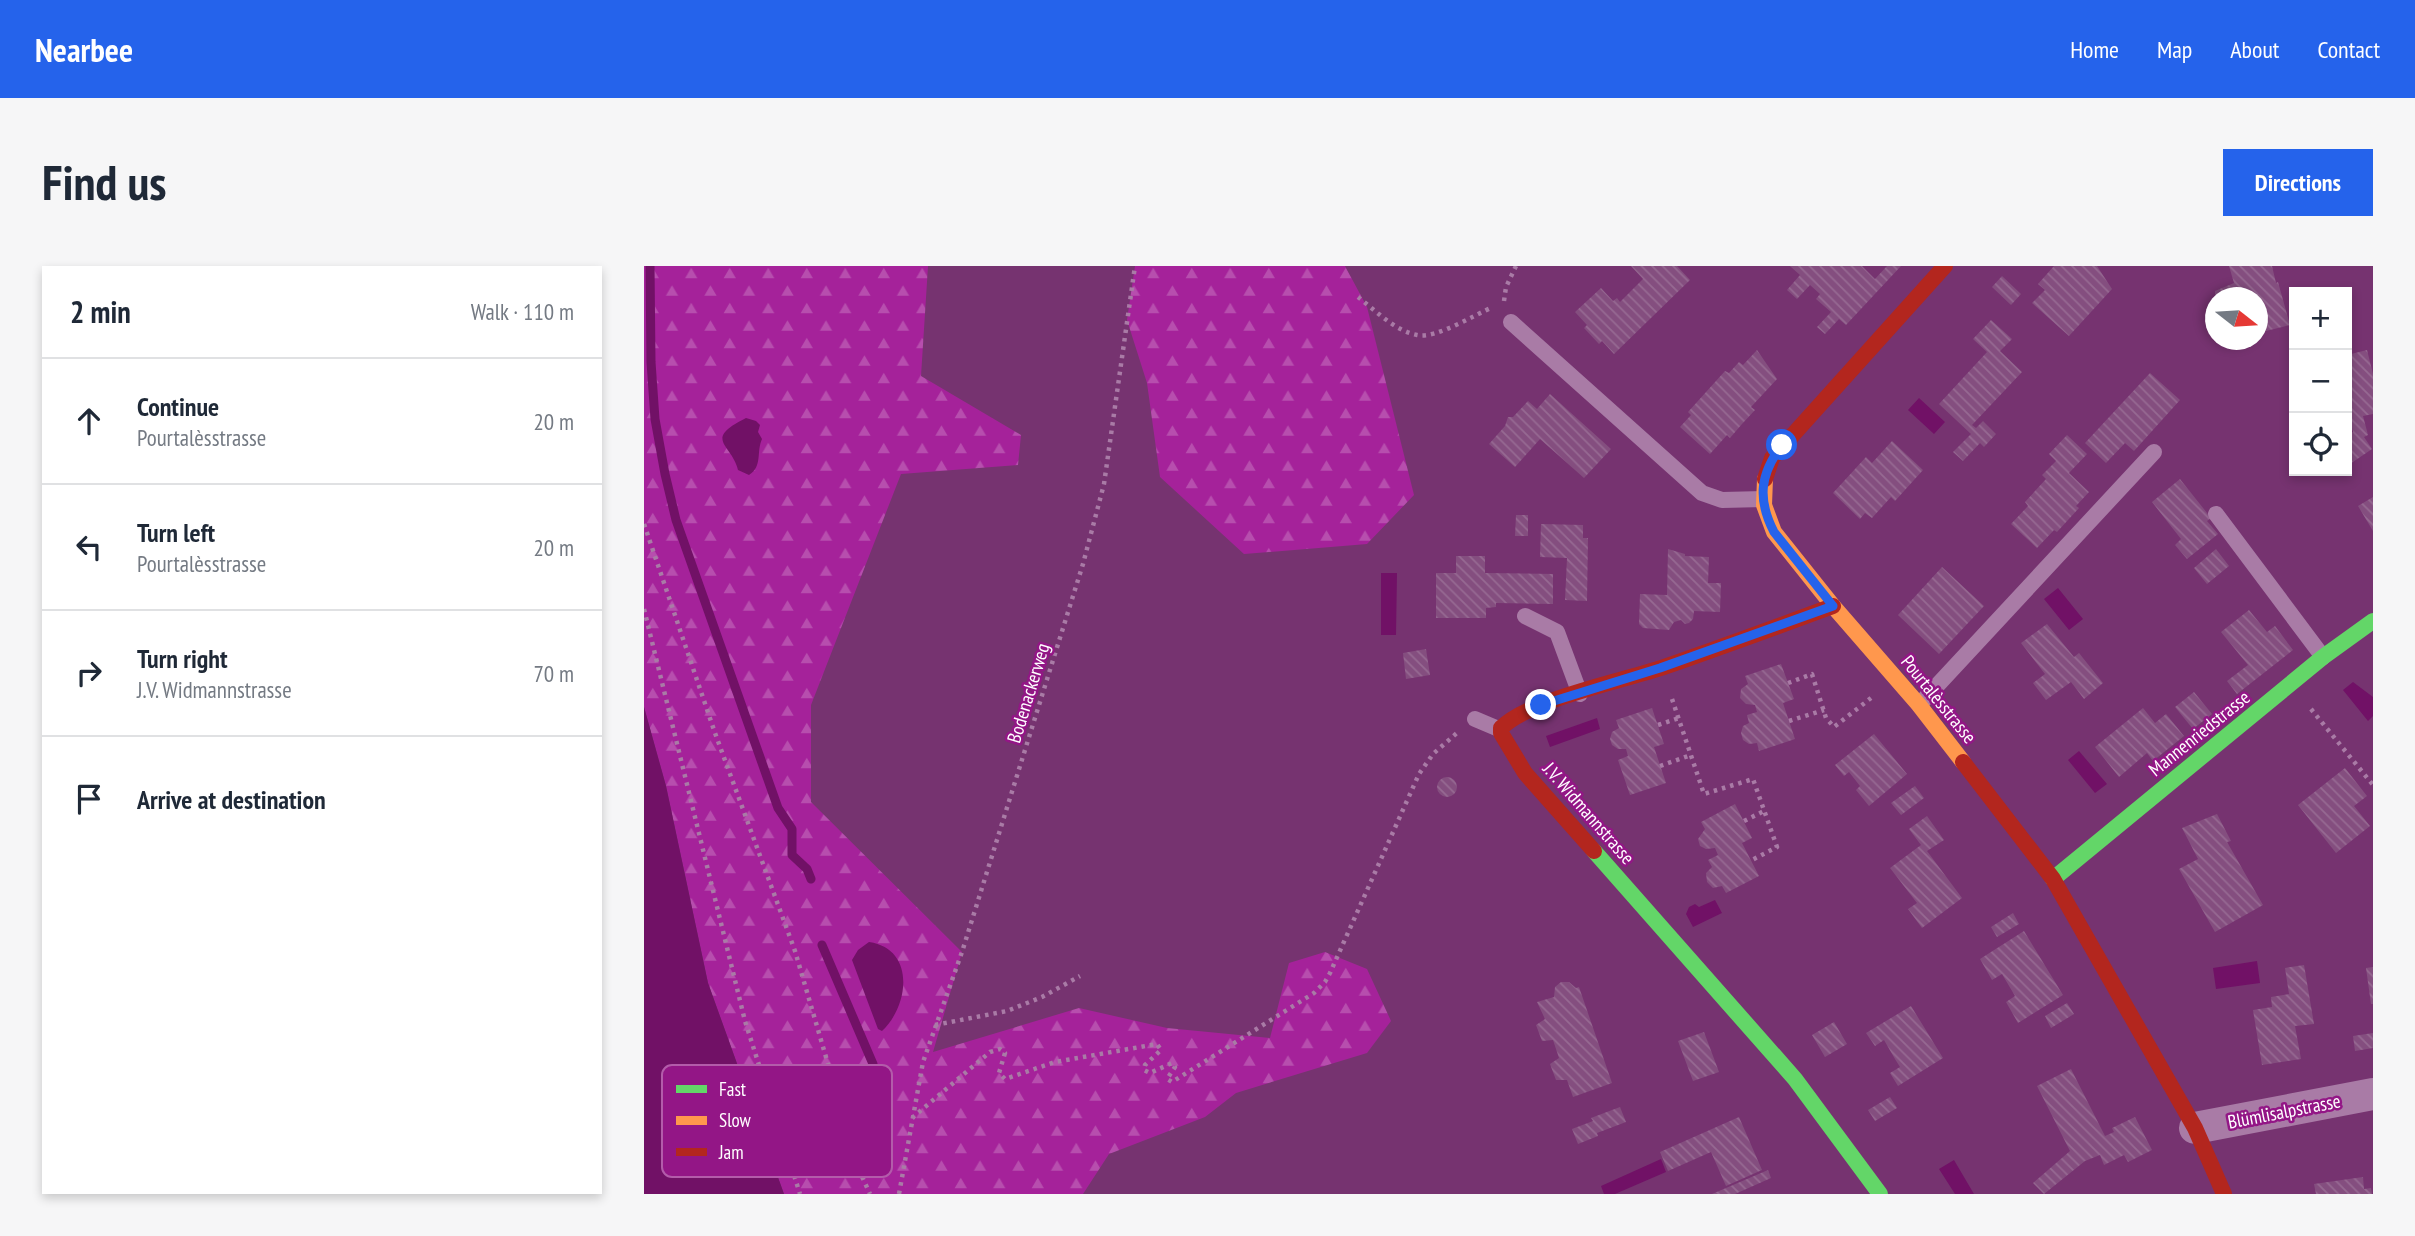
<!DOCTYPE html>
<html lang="en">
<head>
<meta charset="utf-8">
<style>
  body { margin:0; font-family:"PT Sans Narrow",sans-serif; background:#f6f6f7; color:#1f2937 }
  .controls { position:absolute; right:21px; top:21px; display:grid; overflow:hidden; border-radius:0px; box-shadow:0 4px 10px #0003 }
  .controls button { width:63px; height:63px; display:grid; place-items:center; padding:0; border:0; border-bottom:2px solid #e0e1e3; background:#fff; color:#1f2937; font:35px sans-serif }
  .compass { position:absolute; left:1561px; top:21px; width:63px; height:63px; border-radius:50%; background:#fff; box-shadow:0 4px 10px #0003; rotate:107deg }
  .stop { position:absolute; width:21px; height:21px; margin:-16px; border:5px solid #2563eb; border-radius:50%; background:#fff }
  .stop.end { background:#2563eb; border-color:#fff; box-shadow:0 2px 7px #0008 }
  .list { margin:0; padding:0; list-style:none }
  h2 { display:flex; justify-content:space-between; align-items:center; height:91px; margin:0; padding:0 28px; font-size:30px }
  h2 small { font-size:23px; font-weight:400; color:#747a83 }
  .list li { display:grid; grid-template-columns:46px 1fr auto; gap:21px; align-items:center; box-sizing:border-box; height:126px; padding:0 28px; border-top:2px solid #e0e1e3 }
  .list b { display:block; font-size:26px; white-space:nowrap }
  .list p { margin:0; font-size:23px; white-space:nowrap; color:#747a83 }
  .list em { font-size:23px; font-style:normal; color:#747a83 }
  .icon { flex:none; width:38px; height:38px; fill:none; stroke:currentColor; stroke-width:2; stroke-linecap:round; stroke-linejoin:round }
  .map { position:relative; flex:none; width:1729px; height:928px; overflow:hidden; border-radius:0px }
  header { display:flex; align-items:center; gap:42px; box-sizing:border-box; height:98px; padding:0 35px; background:#2563eb; color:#fff }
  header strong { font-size:33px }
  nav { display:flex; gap:38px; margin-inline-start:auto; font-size:24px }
  .intro { display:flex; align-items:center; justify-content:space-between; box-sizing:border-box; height:168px; padding:0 42px }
  h1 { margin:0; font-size:49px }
  .button { padding:18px 32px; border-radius:0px; background:#2563eb; color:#fff; font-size:24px; font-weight:700 }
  main { display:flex; gap:42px; padding:0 42px }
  aside { flex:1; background:#fff; border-radius:0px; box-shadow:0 4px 10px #0003 }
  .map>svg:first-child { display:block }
</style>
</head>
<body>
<header>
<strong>Nearbee</strong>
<nav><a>Home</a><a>Map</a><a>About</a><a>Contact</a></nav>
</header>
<div class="intro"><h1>Find us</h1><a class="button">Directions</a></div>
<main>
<aside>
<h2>2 min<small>Walk · 110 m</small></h2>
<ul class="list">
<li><svg class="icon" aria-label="ahead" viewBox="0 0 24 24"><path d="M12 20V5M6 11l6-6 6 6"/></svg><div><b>Continue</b><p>Pourtalèsstrasse</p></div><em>20 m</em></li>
<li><svg class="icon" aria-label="left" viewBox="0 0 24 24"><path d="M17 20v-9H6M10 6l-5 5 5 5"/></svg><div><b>Turn left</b><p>Pourtalèsstrasse</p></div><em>20 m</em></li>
<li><svg class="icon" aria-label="right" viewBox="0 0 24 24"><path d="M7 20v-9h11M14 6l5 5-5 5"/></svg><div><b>Turn right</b><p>J.V. Widmannstrasse</p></div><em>70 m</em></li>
<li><svg class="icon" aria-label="arrive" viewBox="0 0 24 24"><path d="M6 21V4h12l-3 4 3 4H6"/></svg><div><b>Arrive at destination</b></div></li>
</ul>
</aside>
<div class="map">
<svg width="1729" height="928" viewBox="0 0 1729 928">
  <defs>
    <pattern id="forest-firs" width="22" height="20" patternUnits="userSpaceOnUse" patternTransform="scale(1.75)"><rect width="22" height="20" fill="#a5229a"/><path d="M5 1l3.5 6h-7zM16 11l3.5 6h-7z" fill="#b74eae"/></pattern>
    <pattern id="building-back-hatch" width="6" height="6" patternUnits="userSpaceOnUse" patternTransform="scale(1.75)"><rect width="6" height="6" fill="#844e7f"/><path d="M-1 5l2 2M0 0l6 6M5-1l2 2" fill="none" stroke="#966992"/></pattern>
  </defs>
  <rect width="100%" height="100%" fill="#763370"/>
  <path fill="url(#forest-firs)" d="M0,0H284L277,110L377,169L374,199L257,208L167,439V536L318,686L289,786L435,742L523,762L626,772L645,697L681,686L723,703L747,755L723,787L592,827L561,851L465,888L439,928H140L64,717L22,520L0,441Z
    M491,0H701L723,41L770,229L723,278L600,288L516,211L503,117L483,54Z"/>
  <path fill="#711166" d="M1275,132L1301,156L1290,168L1264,144Z
    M102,152L112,155L116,159L114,166L118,173C112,186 119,200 105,209L94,204C88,178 58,174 102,152Z
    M737,307H753L752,369H737Z
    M1414,322L1439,353L1425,364L1400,333Z
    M1709,416L1729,431V450L1724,455L1699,424Z
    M0,441L22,520L64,717L140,928H0Z
    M953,452L956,463L906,481L902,470Z
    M1435,485L1463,518L1451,527L1424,494Z
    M1071,634L1078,647L1049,661L1042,648L1045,641L1051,638L1055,641Z
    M225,676C272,683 265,740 238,765L234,763L208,694L214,684Z
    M1613,695L1616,717L1572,723L1569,702Z
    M1017,893L1022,906L971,928H960L957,920Z
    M1310,894L1330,928H1311L1295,903Z"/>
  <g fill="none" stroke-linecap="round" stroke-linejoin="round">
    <path stroke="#711166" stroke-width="9" d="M6,0L7,96L11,153L21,208L32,254L134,542L148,563V589L163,603L167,613
      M178,679L229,798L242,869"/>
  </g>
  <path fill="url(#building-back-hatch)" d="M987,0H1033L1046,14L970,88L958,75L955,78L940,62L943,59L931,46L957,22L969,35L973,32L976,36L999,13Z
    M1146,0H1218L1231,13L1243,0H1257L1202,59L1195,53L1181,68L1173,61L1187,46L1172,33L1176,28L1166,19L1153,33L1143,24L1156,9Z
    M1410,0H1453L1468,23L1425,70L1388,37L1401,24L1394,18Z
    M1585,0H1628L1632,17L1634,16L1646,59L1614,67V32H1572L1571,25L1590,17Z
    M1358,10L1377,28L1367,39L1348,21Z
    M1347,54L1368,73L1356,85L1378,106L1328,159L1332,162L1339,155L1352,168L1340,181L1336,177L1319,195L1309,186L1327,168L1295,138L1343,86L1329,73Z
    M1113,84L1133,113L1107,141L1111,144L1098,158L1086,172L1083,169L1066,188L1036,161L1047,149L1044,146L1081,105L1085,107L1095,96L1099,99Z
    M1723,84L1729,108V148L1719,150L1724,169L1720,171L1728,183L1703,200V170L1709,166L1703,141V89Z
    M1506,107L1536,134L1490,185L1481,177L1462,197L1441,177Z
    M906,128L967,183L940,212L896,173L871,201L845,178L861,160L864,151H869L884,135L893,143Z
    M1423,169L1443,188L1425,207L1445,226L1432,240L1435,242L1413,266L1410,264L1393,282L1367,258L1384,240L1381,236L1402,213L1398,209L1412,195L1405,188Z
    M1248,175L1279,204L1251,235L1247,231L1228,252L1221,247L1216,253L1189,227L1222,191L1228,197Z
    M1536,213L1567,252L1563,255L1574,268L1543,293L1531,279L1537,273L1508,236Z
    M1729,231V265L1714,240Z
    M872,249H884V270H871Z
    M897,258L939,259V272H944L943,335L921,334L923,292L896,291Z
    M1024,283L1041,288V290L1065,291L1064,317H1077L1076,346L1050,345L1049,353L1045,357L1041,358L1037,354L1030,356L1025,364L999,362L995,358L996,328L1023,329Z
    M1572,283L1585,300L1563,318L1550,302Z
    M812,290H841V307L909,308V338L852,337V341L842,342V352H792V307H812Z
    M1298,301L1340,340L1295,388L1254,349Z
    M1605,344L1623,366L1631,360L1649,384L1593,428L1583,415L1604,399L1577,366Z
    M1403,358L1430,391L1435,387L1459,417L1440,433L1427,416L1402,434L1389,417L1401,408L1377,377Z
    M782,383L786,409L762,413L759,387Z
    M1137,398L1150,433L1139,437L1151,473L1115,485L1113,477L1105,478L1099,474L1097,467L1099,460L1105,457L1103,449L1113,446L1111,439L1102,438L1096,432L1097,423L1104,418L1101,410Z
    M1550,426L1568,448L1549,463L1531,441Z
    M1008,442L1020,478L1010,481L1022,517L986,529L974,494L984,490L982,483H974L968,479L966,473L968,466L975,462L972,454Z
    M1499,442L1511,457L1522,448L1540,470L1509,495L1503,487L1475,511L1451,481Z
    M1230,468L1263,508L1225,540L1212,524L1216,520L1205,506L1200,510L1191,499Z
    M1701,502L1723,530L1710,540L1726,560L1692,587L1654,539Z
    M793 521a10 10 0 1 1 20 0a10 10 0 1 1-20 0Z
    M1271,520L1280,532L1257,549L1247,537Z
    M1091,538L1108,572L1098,577L1115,610L1082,627L1078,620L1069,622L1063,616L1062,607L1068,601L1064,594L1074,589L1071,582L1062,583L1056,580L1054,573L1061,563L1057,556Z
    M1573,548L1587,575L1583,576L1619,639L1571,666L1535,603L1554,593L1538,562Z
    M1283,550L1300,574L1283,585L1318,632L1278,662L1264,643L1273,637L1246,602L1277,579L1265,563Z
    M1369,647L1375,658L1353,671L1347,661Z
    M1380,665L1419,729L1374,757L1362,736L1371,730L1358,708L1348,714L1336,693Z
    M1660,699L1670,758L1651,760L1657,793L1618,799L1609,744L1628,741L1627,731L1645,728L1641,702Z
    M1729,701V738H1727L1722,702Z
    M917,716H925L932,722L935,721L968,817L929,831L923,814H912L906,798L915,792L909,774L898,775L892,759L901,753L893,736L910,731L911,721Z
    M1423,737L1430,748L1407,762L1401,750Z
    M1267,740L1299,792L1254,820L1246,807L1256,801L1251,793L1240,774L1231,780L1222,767Z
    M1190,756L1203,778L1181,791L1168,769Z
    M1060,766L1075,806L1049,815L1034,775Z
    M1729,767V782L1711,785L1709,770Z
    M1427,803L1461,870L1470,866L1468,862L1491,851L1508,884L1484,896L1480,889L1460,899L1456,889L1441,895L1400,928L1389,917L1426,885L1393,820Z
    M1246,831L1253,842L1231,855L1224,844Z
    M976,841L982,856L953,867L954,870L934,878L928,863L949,855L947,852Z
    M1095,851L1118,904L1082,920L1067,886L1024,905L1016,886Z
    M1124,904L1127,912L1091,928H1068Z
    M1719,911L1720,923L1727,922L1728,928H1672L1670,918Z"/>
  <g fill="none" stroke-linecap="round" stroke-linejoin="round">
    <path stroke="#a97ba6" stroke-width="4.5" stroke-dasharray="3.5 5" stroke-linecap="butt" d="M714,31C731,44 751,65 773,69C792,73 830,49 849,41
      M860,35L862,21L872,0
      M0,258L71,467L151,685L215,904L226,928
      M0,343L101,755L156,928
      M1144,417L1168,408L1182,452L1190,461L1227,432
      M1028,433L1060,528L1109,513L1133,581L1108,594
      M1667,443L1729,519
      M1145,455L1180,444
      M1014,459L1035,452
      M1016,500L1047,489
      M1100,555L1120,545
      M291,759L363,745L398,731L436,710
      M268,852L346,786L356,783L361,787L355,807L361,813L411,796L513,778L517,784L501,799L500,804L506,807L528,797L531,801L523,813L528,816L670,727L681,716L686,707L775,508L789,488L814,466
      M255,928L279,796L318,686L439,298L460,218L491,0"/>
    <path stroke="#a97ba6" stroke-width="16" d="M867,56L1058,227L1078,234L1120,233
      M1572,248L1679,391
      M881,350L913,366L936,428
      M1275,439L1510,186
      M831,453L857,464"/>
    <path stroke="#a97ba6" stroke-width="32" d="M1551,862L1729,828"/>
    <path stroke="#63d668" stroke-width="16" d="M950,585L1151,813L1236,928
      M1409,613L1679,391L1729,355"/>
    <path stroke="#ff974d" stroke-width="16" d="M1121,213L1120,239L1130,266L1189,340L1275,439L1319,496"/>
    <path stroke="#b3261e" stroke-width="16" d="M1121,213L1128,192L1301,0
      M1319,496L1409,613L1551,862L1580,928
      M950,585L881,507L857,467V462C885,434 977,415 1017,402C1075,382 1132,361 1189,340"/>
  </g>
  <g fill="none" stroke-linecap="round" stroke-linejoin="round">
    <path stroke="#2563eb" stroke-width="9" d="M897,439L1016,402L1189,340L1130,266C1113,233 1116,208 1138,179"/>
  </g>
  <g text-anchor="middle" stroke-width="5" stroke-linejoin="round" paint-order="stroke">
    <g font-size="19" fill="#fff" stroke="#931686">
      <text transform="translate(384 427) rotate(-73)" y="7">Bodenackerweg</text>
      <text transform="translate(1295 433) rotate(51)" y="7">Pourtalèsstrasse</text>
      <text transform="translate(1555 467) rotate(-39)" y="7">Mannenriedstrasse</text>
      <text transform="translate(945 547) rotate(49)" y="7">J.V. Widmannstrasse</text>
      <text transform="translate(1640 845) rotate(-11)" y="7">Blümlisalpstrasse</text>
    </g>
  </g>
  <rect x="18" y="799" width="230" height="112" rx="10" fill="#931686" stroke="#b35caa" stroke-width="2"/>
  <rect x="32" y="819" width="31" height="8" fill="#63d668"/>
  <rect x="32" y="850" width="31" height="9" fill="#ff974d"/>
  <rect x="32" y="882" width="31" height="8" fill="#b3261e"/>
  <g font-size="19" fill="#fff">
    <text x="75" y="830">Fast</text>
    <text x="75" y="861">Slow</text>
    <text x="75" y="893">Jam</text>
  </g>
</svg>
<div class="controls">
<button>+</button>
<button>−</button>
<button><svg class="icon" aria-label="locate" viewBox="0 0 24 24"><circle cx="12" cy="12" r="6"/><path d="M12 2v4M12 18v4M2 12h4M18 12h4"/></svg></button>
</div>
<svg class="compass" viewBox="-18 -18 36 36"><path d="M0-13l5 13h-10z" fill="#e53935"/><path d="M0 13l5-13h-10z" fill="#747a83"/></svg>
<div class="stop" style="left:1138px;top:179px"></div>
<div class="stop end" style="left:897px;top:439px"></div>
</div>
</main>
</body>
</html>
